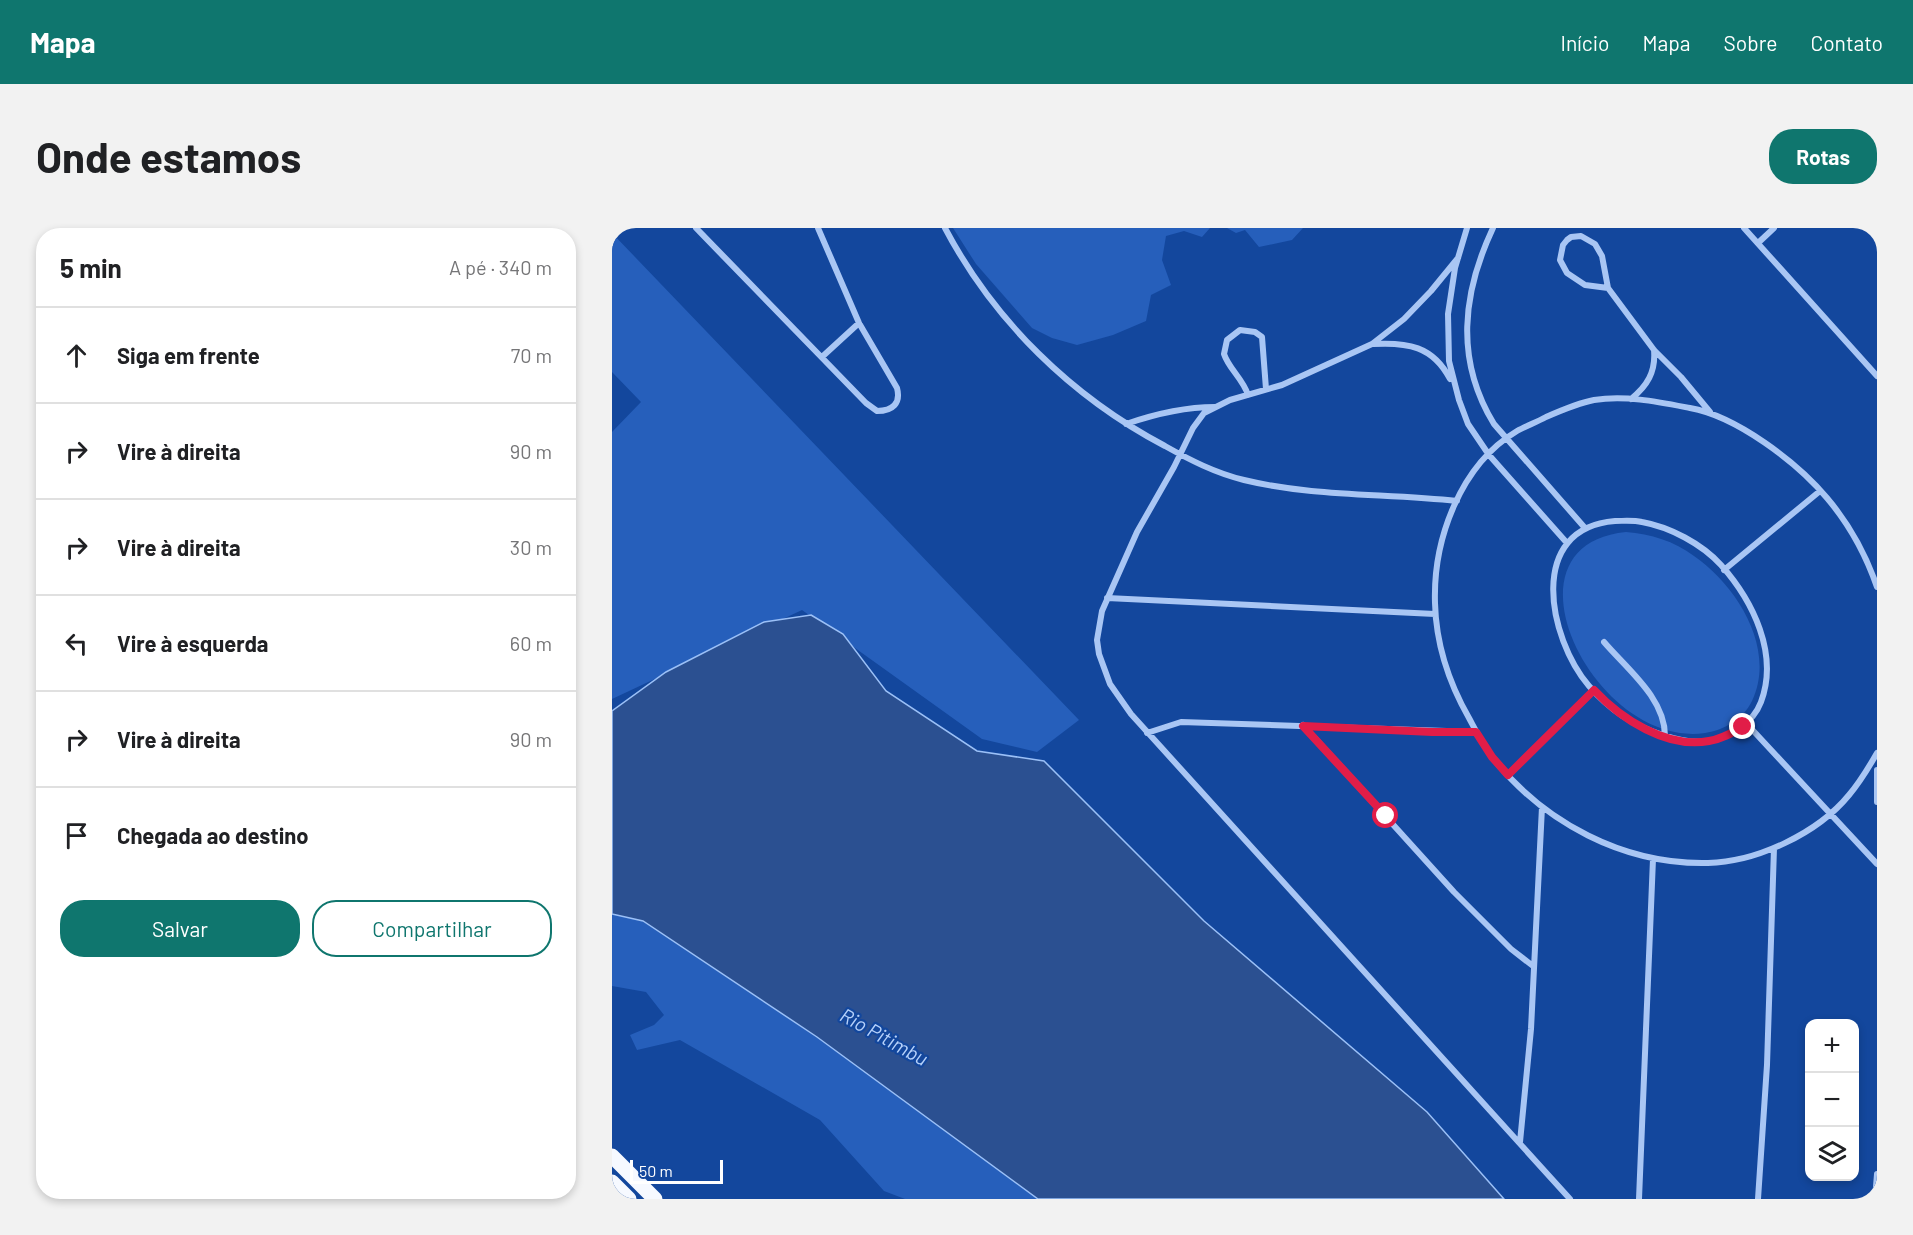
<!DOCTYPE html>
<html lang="pt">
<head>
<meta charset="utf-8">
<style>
  body { margin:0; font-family:Barlow,sans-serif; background:#f2f2f2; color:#202124 }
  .controls { position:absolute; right:18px; bottom:18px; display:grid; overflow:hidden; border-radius:12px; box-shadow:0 3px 9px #0003 }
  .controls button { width:54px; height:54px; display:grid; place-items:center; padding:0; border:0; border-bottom:2px solid #e0e0e0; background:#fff; color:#202124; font:30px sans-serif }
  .scale { position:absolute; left:18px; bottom:15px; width:93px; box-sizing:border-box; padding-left:6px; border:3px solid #fff; border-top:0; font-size:16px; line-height:21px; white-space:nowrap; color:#fff; -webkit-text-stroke:4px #13479d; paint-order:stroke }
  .stop { position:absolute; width:18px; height:18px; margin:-14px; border:4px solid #e11d48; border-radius:50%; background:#fff }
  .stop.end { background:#e11d48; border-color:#fff; box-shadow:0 2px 6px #0008 }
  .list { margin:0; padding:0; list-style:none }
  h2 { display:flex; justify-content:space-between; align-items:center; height:78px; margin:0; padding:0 24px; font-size:26px }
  h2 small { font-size:20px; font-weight:400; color:#757577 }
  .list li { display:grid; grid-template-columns:39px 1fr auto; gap:18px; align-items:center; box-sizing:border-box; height:96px; padding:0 24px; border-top:2px solid #e0e0e0 }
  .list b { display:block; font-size:22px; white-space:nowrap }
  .list em { font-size:20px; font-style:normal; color:#757577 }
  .actions { display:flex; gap:12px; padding:18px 24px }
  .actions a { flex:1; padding:14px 0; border:2px solid #0f766e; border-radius:24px; text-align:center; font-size:21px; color:#0f766e }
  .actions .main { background:#0f766e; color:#fff }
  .icon { flex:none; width:33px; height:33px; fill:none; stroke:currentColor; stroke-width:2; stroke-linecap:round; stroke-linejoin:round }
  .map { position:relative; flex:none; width:1265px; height:971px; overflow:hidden; border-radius:24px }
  header { display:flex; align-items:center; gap:36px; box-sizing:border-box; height:84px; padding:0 30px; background:#0f766e; color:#fff }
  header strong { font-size:28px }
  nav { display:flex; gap:33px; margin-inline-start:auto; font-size:21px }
  .intro { display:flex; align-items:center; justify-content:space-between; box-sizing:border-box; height:144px; padding:0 36px }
  h1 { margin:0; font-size:42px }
  .button { padding:15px 27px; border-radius:24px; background:#0f766e; color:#fff; font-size:21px; font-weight:700 }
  main { display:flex; gap:36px; padding:0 36px }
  aside { flex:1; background:#fff; border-radius:24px; box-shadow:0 3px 9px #0003 }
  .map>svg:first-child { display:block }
</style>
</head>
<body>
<header>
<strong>Mapa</strong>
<nav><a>Início</a><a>Mapa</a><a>Sobre</a><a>Contato</a></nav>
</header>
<div class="intro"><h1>Onde estamos</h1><a class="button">Rotas</a></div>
<main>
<aside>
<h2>5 min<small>A pé · 340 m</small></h2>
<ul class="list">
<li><svg class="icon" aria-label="ahead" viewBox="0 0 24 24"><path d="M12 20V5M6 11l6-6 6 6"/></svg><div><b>Siga em frente</b></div><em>70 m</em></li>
<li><svg class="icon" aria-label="right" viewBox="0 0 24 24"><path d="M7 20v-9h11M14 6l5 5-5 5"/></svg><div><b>Vire à direita</b></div><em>90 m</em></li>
<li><svg class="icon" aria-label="right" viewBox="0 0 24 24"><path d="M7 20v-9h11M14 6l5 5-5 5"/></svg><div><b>Vire à direita</b></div><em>30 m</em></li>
<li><svg class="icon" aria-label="left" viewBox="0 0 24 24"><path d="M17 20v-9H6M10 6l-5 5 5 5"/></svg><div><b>Vire à esquerda</b></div><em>60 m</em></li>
<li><svg class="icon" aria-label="right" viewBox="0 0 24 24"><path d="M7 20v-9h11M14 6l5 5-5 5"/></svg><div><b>Vire à direita</b></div><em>90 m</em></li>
<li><svg class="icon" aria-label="arrive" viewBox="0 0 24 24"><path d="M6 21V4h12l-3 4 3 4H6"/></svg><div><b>Chegada ao destino</b></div></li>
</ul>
<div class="actions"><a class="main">Salvar</a><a>Compartilhar</a></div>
</aside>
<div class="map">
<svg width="1265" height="971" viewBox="0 0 1265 971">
  <rect width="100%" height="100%" fill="#13479d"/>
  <path fill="#265fbb" d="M341,0H598L590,9L572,3L554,8L550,32L559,57L539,67L534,93L501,107L465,117L440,110L420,100L364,36Z
    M615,0H691L680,12L647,19L633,2L624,5Z
    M0,5L467,492L425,524L370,511L190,382L0,471V204L29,174L0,144Z
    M1014,304C1039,306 1062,313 1082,328C1124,357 1165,420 1140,473C1131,491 1113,502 1093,505C983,521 881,317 1014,304Z
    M0,686L30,693L205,809L426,971H293L272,963L208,892L68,812L25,822L18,807L42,797L52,787L34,764L0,758Z"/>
  <path fill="#2b5091" stroke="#9bc0f7" stroke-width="1.5" d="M199,387L231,406L274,463L365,523L432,533L592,693L815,884L892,971H426L205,809L31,693L0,686V483L54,444L152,394Z"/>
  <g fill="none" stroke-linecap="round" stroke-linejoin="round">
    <path stroke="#a9c6f4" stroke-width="6" d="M84,0L254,175L265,183C281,183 289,175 285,160L247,95L206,0
      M333,0C382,93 460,169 553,218C578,232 603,245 632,252C702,269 774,265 845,273
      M855,0L843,40L836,86L837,133L847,172L856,196L877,227L955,315
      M881,0C850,66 843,132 882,196L973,300
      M1132,0L1265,148
      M1146,15L1162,0
      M846,30L819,63L792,91L760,116L670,157L618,172L592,185L581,200L562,239L525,304L490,383L485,412L487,426L498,456L519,486L958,971
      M996,60L973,57L955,45L948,32L951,17L955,12L959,9L969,8L983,16L990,28L996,60L1042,122L1069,149L1098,184
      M761,116C795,114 821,118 838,151
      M211,128L247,95
      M636,167C631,151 617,141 612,126L615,112L628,102L643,104L650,109L654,161
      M1019,171C1035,158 1044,144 1042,122
      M514,196C543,186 571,179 603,179
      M1003,293C1012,293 1021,292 1030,294C1058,299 1090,316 1109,337C1141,373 1167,426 1149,474C1141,495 1119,509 1097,513C1081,516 1063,511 1048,506C1020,497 996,480 977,458C936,410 914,300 1003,293Z
      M1112,342L1208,263
      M1265,359C1254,327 1237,296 1215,270C1185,234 1124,188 1078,180C1047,174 1014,167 982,172C966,175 950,182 934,189C925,194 914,198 905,203C848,237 821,312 823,375C824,415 837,455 857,490C864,503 871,517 880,529C932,595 1012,637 1096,635C1145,634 1206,605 1237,567C1248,554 1257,539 1265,525
      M495,370L823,386
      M992,414C1015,441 1053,470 1053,508
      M1134,495L1265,636
      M691,497L842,664L899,721L921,738
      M535,505L569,494L864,504
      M1265,542V574
      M896,547L982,462
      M908,914L919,801L930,579
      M1027,971L1041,631
      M1146,971L1155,837L1162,620
      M1263,971L1265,946"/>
    <path stroke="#f6f9ff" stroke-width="15" d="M0,928L43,971
      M0,954L17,971"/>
  </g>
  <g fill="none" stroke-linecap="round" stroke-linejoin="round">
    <path stroke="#e11d48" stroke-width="8" d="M774,588L691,498L820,504H864L880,529L896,547L982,462C1009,491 1055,521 1097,513C1109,511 1120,505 1131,499"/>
  </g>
  <g text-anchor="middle" stroke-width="4.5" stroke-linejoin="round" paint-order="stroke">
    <g font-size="20" font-style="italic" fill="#b6d1fa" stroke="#13479d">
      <text transform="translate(272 809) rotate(29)" y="7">Rio Pitimbu</text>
    </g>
  </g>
</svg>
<div class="controls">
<button>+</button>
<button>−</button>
<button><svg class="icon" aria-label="layers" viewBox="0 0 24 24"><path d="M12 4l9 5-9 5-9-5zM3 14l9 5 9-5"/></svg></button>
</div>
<div class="scale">50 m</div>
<div class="stop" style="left:774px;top:588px"></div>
<div class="stop end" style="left:1131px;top:499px"></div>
</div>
</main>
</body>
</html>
